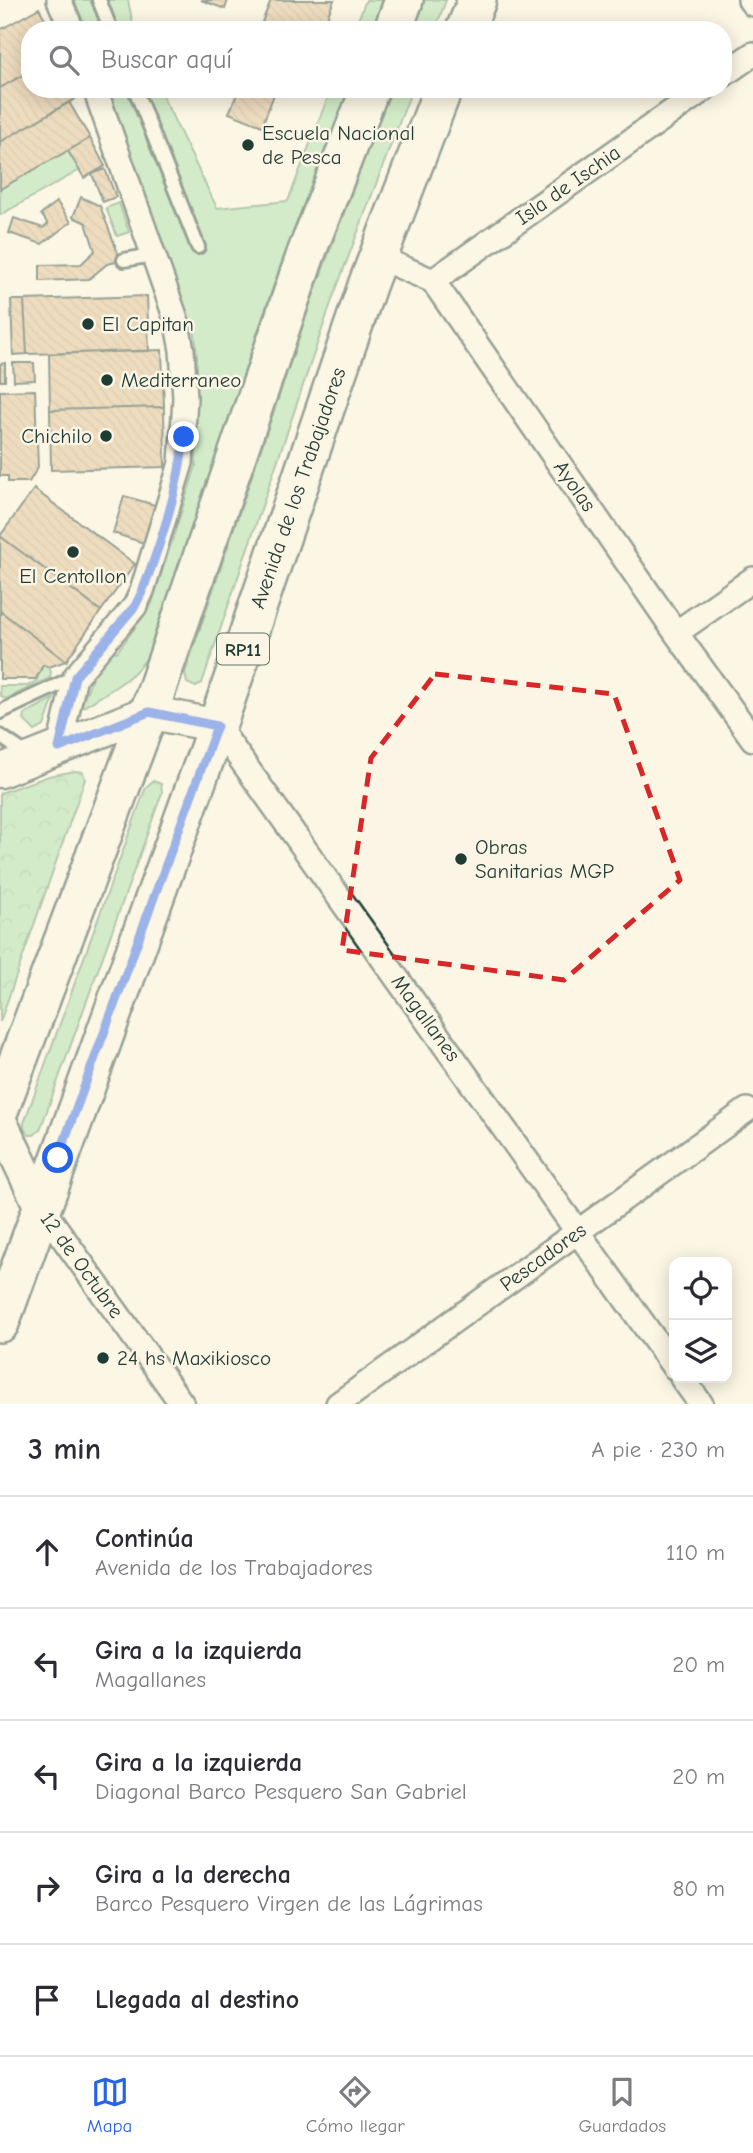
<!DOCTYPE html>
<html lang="es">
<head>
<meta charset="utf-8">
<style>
  body { margin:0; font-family:"Comic Neue",sans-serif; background:#f7f7f7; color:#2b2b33 }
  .controls { position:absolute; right:21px; bottom:21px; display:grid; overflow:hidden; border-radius:14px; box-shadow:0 4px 18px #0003 }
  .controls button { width:63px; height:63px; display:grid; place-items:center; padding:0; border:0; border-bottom:2px solid #e1e1e2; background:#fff; color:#2b2b33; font:35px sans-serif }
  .stop { position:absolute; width:21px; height:21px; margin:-16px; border:5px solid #2563eb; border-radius:50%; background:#fff }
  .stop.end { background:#2563eb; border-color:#fff; box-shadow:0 2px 7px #0008 }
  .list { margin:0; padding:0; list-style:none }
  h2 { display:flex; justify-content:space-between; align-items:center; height:91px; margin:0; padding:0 28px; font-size:30px }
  h2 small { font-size:23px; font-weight:400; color:#7c7c81 }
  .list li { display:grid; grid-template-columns:46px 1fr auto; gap:21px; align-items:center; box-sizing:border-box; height:112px; padding:0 28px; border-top:2px solid #e1e1e2 }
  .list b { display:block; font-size:26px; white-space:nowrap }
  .list p { margin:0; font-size:23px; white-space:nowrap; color:#7c7c81 }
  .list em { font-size:23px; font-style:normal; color:#7c7c81 }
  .icon { flex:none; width:38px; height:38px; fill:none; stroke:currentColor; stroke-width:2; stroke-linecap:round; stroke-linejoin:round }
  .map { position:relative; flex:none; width:753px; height:1404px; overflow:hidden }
  .search { position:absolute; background:#fff; box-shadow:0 4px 18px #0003; left:21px; right:21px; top:21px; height:77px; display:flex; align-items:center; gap:18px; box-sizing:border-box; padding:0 24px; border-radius:28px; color:#7c7c81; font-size:26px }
  .sheet { height:651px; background:#fff }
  nav { display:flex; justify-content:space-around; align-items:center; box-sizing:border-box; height:98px; border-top:2px solid #e1e1e2; background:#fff; font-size:19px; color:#7c7c81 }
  nav a { display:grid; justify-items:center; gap:4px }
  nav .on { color:#2563eb }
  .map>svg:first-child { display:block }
</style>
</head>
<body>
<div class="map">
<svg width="753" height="1404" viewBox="0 0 753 1404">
  <defs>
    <pattern id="forest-crowns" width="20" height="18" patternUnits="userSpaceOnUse" patternTransform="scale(1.75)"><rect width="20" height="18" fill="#a2dea5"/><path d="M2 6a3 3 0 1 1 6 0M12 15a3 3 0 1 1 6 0" fill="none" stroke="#8bbf8f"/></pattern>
    <pattern id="building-back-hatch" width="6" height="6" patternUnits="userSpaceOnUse" patternTransform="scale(1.75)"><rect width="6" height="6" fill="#ddbd8f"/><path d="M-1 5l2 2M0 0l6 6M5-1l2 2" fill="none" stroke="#bda37c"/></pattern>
  </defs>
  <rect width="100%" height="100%" fill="#fcf5e5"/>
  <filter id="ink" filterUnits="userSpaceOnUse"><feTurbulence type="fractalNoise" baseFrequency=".0143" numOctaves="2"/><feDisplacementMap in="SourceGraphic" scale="14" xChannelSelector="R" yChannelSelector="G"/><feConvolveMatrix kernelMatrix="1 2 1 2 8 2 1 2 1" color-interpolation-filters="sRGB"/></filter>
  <g filter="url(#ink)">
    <path fill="#a2dea5" stroke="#608e6c" stroke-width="2" d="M74,0H128L134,30H87Z
      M366,0H384L372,30H354Z
      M425,0H446L435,30H414Z
      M108,89H159L217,208L288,201L331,89H349L278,272L150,652C136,679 105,693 80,709L97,666L108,650L117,652L151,606L196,466L197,357L195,335Z
      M391,89H412L332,300L202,683L196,687L187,683L185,673L314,293Z
      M68,151L80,170L0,215V189Z
      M119,203L129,232L117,236L106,208Z
      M43,665L49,667L51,672L50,678L6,699L0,695V686H27L36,681Z
      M54,698L44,726L35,731L24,720L25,714Z
      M153,781L161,784L162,793L40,1130L34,1135H29L24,1129V1123L146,787Z"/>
    <path fill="url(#forest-crowns)" stroke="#608e6c" stroke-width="2" d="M75,771L83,772L85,779L0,1022V793L49,776Z"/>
    <path fill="url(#building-back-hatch)" stroke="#1f3d34" stroke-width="2" d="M201,0H228L225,9Z
      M271,0H334L322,30H282L262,22Z
      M39,8L51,30H30V71L0,88V30Z
      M30,71V89H70L75,99L0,142V88Z
      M239,89H286L285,93L276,89L262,126L229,113Z
      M69,102L90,138L0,189V142Z
      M90,138L105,166L84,178L68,151Z
      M105,169L116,197L103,202L92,174Z
      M81,197L100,206L121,261L107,264L89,279L40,281V265L81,264L95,251L86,223L73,217Z
      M57,202L71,222L42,244L9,233L14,218L43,228L48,224L41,214Z
      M147,296L149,351L27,354L24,300Z
      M11,300H24L27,354L13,355Z
      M162,350L164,407L50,410L49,354Z
      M5,363V381H0V364Z
      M13,363H34L35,380L14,381Z
      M35,390L38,467L29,482H8V476H0V391Z
      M164,407L165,467L51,470L50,410Z
      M34,489L135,564L101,611L0,536Z
      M124,496L158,506L147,544L113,533Z
      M0,536L101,611L66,661L0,611Z
      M0,611L66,661L49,667L43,665L36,679H0Z"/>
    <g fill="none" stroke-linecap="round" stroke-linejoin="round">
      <defs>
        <path id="service" d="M99,0L111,30
          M135,89L198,247
          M124,260L153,255
          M0,712L75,677
          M0,736L29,756"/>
        <path id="minor" d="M59,0L72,30
          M750,0L753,4
          M723,75L753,54
          M378,257L433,281L676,633L753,739
          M433,281L704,89
          M676,633L753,579
          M217,726L674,1367
          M59,748L75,677L135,606L142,591L181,463L185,398L182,350L176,319L95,89
          M41,1207L182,1404
          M682,1378L701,1404
          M338,1404L747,1110"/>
        <path id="secondary" d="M0,771L149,712L217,726
          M0,1121L41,1207"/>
        <path id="primary" d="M393,30L404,0
          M465,30L477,0
          M0,1108L149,712L306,254L370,89
          M0,1323L217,726L368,283L443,89"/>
      </defs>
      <use href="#service" stroke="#1f3d34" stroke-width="18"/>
      <use href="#minor" stroke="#1f3d34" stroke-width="28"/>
      <use href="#secondary" stroke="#1f3d34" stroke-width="37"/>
      <use href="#primary" stroke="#1f3d34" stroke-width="42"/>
      <use href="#service" stroke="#fcf5e5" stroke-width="12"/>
      <use href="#minor" stroke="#fcf5e5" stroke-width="23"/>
      <use href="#secondary" stroke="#fcf5e5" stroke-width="32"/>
      <use href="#primary" stroke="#fcf5e5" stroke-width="37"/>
    </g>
  </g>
  <g fill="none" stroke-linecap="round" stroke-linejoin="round" filter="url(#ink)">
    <path stroke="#2563eb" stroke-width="9" d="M58,1158L217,726L149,712L59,748L75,677L135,606L142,592C160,546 179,486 184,437"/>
  </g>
  <path d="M0 0H753V1404H0ZM435,674L614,694L680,880L564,980L342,950L371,758Z" fill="#fcf5e5" fill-opacity=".55" fill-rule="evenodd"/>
  <path fill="none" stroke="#d62828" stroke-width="5" stroke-dasharray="14 9" stroke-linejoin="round" d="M435,674L614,694L680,880L564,980L342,950L371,758Z"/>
  <g fill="#1f3d34" stroke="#fcf5e5" stroke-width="2.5">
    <circle cx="248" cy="145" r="7"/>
    <circle cx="88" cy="324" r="7"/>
    <circle cx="107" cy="380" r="7"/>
    <circle cx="106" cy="436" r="7"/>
    <circle cx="73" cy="552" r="7"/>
    <circle cx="461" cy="859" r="7"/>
    <circle cx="103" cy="1358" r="7"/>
  </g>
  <g text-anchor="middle" stroke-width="5" stroke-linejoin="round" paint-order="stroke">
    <rect fill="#fcf5e5" stroke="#617469" stroke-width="2" x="217" y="633.5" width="52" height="31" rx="5"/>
    <g font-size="19" font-weight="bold" fill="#1f3d34">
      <text x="243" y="656">RP11</text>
    </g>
    <g font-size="21" fill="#1f3d34" stroke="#fcf5e5" text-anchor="start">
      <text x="262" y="140">Escuela Nacional<tspan x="262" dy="24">de Pesca</tspan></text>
      <text x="102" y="331">El Capitan</text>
      <text x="121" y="387">Mediterraneo</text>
      <text x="92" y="443" text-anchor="end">Chichilo</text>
      <text x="73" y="583" text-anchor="middle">El Centollon</text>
      <text x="475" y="854">Obras<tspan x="475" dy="24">Sanitarias MGP</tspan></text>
      <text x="117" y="1365">24 hs Maxikiosco</text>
    </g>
    <g font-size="21" fill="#1f3d34" stroke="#fcf5e5">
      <text transform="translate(568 185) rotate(-35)" y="7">Isla de Ischia</text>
      <text transform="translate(575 486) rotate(55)" y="7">Ayolas</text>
      <text transform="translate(298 488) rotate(-71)" y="7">Avenida de los Trabajadores</text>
      <text transform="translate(426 1018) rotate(54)" y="7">Magallanes</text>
      <text transform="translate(543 1257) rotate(-36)" y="7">Pescadores</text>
      <text transform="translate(82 1265) rotate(54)" y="7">12 de Octubre</text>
    </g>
  </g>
</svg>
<div class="controls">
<button><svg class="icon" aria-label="locate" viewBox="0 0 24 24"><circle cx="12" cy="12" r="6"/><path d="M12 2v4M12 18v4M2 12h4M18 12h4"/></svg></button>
<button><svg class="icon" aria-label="layers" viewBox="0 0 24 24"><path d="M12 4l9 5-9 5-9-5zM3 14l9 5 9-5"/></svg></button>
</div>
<div class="stop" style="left:58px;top:1158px"></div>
<div class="stop end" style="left:184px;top:437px"></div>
<div class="search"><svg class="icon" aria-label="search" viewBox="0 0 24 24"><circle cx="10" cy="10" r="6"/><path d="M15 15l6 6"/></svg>Buscar aquí</div>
</div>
<section class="sheet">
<h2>3 min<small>A pie · 230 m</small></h2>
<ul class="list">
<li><svg class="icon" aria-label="ahead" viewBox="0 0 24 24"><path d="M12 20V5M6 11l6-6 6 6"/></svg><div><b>Continúa</b><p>Avenida de los Trabajadores</p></div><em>110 m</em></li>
<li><svg class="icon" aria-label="left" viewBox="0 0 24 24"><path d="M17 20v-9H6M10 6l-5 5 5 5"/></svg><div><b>Gira a la izquierda</b><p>Magallanes</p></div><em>20 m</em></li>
<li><svg class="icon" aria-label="left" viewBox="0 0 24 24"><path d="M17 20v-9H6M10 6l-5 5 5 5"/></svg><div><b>Gira a la izquierda</b><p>Diagonal Barco Pesquero San Gabriel</p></div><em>20 m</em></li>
<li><svg class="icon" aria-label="right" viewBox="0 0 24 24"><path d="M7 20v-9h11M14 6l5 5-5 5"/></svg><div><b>Gira a la derecha</b><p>Barco Pesquero Virgen de las Lágrimas</p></div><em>80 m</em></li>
<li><svg class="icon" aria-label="arrive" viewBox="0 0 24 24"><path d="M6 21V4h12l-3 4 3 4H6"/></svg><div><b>Llegada al destino</b></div></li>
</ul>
</section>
<nav>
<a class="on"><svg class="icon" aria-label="map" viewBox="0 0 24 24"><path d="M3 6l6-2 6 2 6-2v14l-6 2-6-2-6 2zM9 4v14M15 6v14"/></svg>Mapa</a>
<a><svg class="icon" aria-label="directions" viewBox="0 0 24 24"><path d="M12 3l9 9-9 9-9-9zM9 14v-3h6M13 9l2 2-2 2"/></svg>Cómo llegar</a>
<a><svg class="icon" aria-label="saved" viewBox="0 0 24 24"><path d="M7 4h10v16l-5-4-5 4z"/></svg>Guardados</a>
</nav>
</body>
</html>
